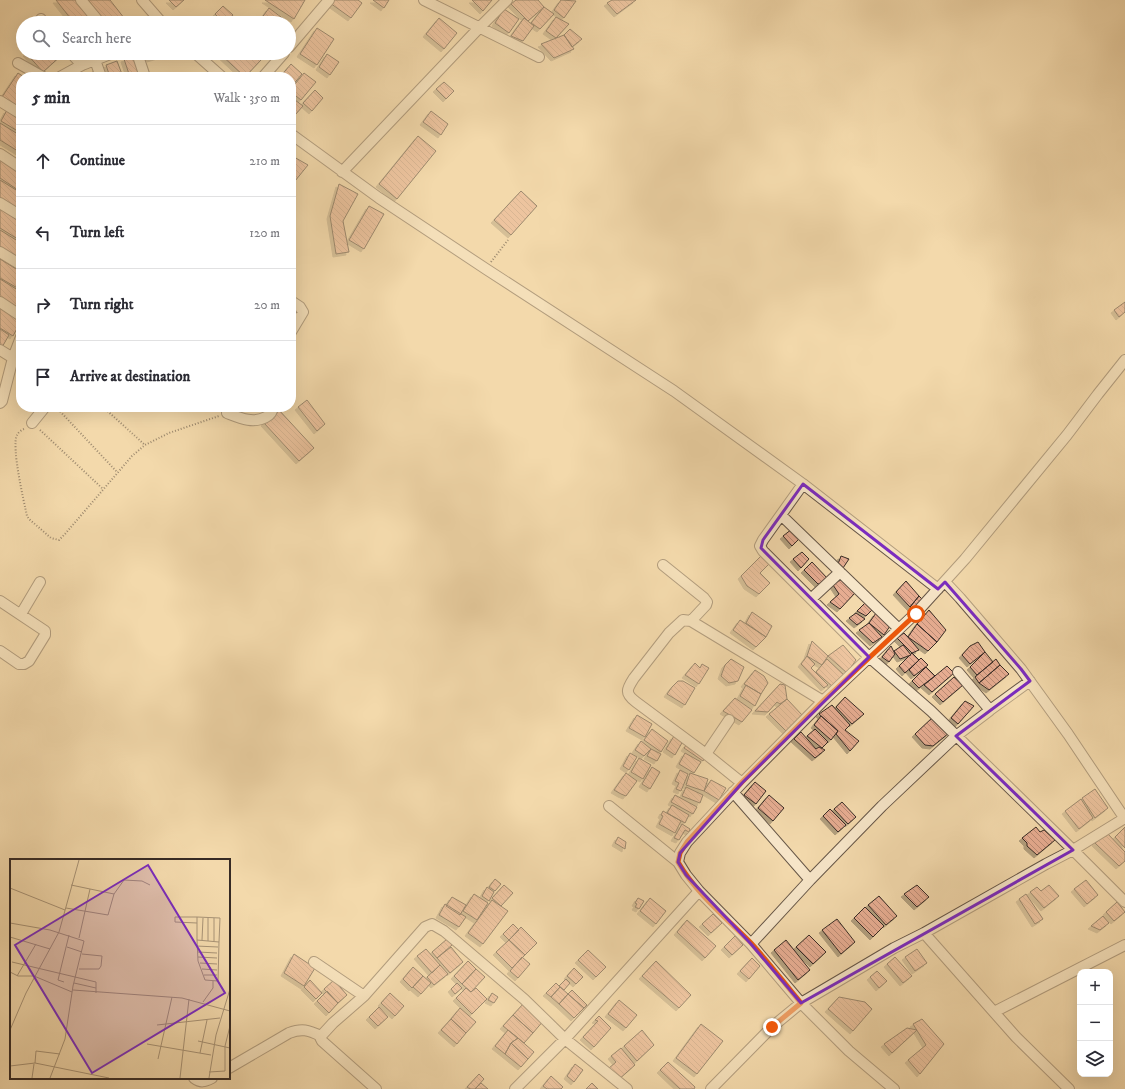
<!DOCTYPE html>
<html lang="en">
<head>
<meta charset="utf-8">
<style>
  body { margin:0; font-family:"IM FELL DW Pica",serif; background:#f7f7f7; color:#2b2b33 }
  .controls { position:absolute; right:12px; bottom:12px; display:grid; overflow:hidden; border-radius:8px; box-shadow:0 4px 16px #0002 }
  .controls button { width:36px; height:36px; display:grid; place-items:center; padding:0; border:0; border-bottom:1px solid #e1e1e2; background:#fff; color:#2b2b33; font:20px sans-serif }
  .stop { position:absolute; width:12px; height:12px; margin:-9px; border:3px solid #ea580c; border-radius:50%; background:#fff }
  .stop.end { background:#ea580c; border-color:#fff; box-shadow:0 1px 4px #0008 }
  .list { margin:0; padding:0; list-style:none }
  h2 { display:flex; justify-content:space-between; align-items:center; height:52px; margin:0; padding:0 16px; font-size:17px }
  h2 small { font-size:13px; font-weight:400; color:#7c7c81 }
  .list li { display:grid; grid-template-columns:26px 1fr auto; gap:12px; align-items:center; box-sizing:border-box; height:72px; padding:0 16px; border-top:1px solid #e1e1e2 }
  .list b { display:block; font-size:15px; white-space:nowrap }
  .list em { font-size:13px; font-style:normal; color:#7c7c81 }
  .icon { flex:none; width:22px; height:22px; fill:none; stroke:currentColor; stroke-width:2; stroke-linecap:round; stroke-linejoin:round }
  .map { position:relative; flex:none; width:1125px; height:1089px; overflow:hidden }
  .search { position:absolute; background:#fff; box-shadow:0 4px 16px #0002; left:16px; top:16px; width:280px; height:44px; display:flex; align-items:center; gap:10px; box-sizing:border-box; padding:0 14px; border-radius:22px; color:#7c7c81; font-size:15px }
  .panel { position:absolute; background:#fff; box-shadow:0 4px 16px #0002; left:16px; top:72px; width:280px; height:340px; border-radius:16px }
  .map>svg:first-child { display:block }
</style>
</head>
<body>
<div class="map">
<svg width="1125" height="1089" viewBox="0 0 1125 1089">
  <defs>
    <pattern id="building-back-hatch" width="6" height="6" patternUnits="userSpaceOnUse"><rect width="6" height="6" fill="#e6ac91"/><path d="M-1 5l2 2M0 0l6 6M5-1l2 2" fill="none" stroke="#bb8c76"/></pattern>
    <filter id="shadow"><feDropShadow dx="-3" dy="3" stdDeviation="0" flood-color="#0004"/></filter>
  </defs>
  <rect width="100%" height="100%" fill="#f3d9ac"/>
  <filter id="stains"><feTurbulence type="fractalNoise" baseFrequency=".005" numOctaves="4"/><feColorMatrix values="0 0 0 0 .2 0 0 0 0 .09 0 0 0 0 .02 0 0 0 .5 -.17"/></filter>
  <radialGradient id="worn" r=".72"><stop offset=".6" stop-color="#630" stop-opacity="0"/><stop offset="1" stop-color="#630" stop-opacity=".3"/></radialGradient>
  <path fill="url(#building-back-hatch)" stroke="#372b25" filter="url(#shadow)" d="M56,0H77L96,23H74Z
    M88,0H110L128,23H106Z
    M169,0H184L176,7Z
    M265,0H305L294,19Z
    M332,0H358L362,3L351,18L330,3Z
    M373,0H389L384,8Z
    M472,0H492L483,11Z
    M516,0H538L544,7L528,21L511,4Z
    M561,0L576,1L564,18L554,10Z
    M612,0H636L617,14L607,3Z
    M223,6L233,15L226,23H224L215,14Z
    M544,7L554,14L540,29L531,23Z
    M269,8L285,20L283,23H258Z
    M504,9L519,19L509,33L495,23Z
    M556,17L569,24L556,38L546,31Z
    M439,18L457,33L444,49L426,34Z
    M524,18L534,26L523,41L511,36Z
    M317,28L334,39L317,65L300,54Z
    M570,29L582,39L572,47L564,35Z
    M564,35L574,49L554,58L541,44Z
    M26,53H64L43,72Z
    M148,53H159L160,56L150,59Z
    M219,53H252L261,60L245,77Z
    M252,53H267L261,60Z
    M327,54L339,62L330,75L319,67Z
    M136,55L143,77H130L124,59Z
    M117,61L123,77H110L106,65Z
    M291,64L302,74L291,87V77H280Z
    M96,71L98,77H81V76Z
    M18,73L24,77H21V109L2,97Z
    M304,73L316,82L301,100L291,92V89Z
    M444,82L454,91L446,99L436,89Z
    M315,90L323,98L312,111L303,103Z
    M291,97L303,106L295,115L291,112Z
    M7,110L21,118V133L1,121Z
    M431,111L448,124L441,135L423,122Z
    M0,123L21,136V153L0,140Z
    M418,136L436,151L397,199L379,184Z
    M294,157L308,165L295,181L291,179V161Z
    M0,158L21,172V192L0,178Z
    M0,180L21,193V213L0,200Z
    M339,184L358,194L343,221L349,252L336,254L330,216Z
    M521,191L537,206L511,235L494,220Z
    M369,206L384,214L364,249L349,240Z
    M0,209L21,222V241L0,228Z
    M0,230L21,243V262L0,249Z
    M0,259L21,272V290L0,278Z
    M0,279L21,292V311L0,298Z
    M1125,302V312L1119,317L1114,310Z
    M0,308L21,321L13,336L0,328Z
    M291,308L297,313L291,320Z
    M0,329L9,335L1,349L0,348Z
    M307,400L325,424L317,431L298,407Z
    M278,409L314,448L299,461L264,423Z
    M792,529L802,536L792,546L783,536Z
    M802,552L809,559L801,568L793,559Z
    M761,556L769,564L760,573L770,583L759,594L747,586L741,576Z
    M841,556L849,559L843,568L838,564Z
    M812,562L828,579L823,583L818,584L804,570Z
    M841,579L855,593L840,609L830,602L839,594L833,585Z
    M906,581L919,596L910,607L896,592Z
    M919,596L924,601L916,613L910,607Z
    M866,602L873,609L866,616L857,611Z
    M929,610L946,630L937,642L917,624Z
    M752,612L772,626L766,637L746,623Z
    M856,613L865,619L857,625L849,618Z
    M876,613L890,626L884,635L869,623Z
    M740,620L766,637L756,647L733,630Z
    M869,623L882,637L873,643L859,630Z
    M917,624L937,642L928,651L908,637Z
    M904,633L908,637L919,650L912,653L897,638Z
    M812,641L828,656L822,665L807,656Z
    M978,642L985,652L970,664L962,655L970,646Z
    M843,645L856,660L847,673L828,656Z
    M903,645L911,655L900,659L894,651Z
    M891,646L895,654L889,662L882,657Z
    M985,652L993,662L977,675L970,667Z
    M912,653L919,660L905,673L899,666Z
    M807,656L815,664L811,668L828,685L824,688L801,664Z
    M921,658L928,665L914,676L909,670Z
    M731,659L744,667L738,681L729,683L721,676L725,665Z
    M827,659L845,676L833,687L816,672Z
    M996,659L1000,665L979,683L975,677Z
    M695,663L700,668L702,664L709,668L699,684L685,675Z
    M1000,665L1009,674L989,690L979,683Z
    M947,666L954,673L932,692L924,685Z
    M926,667L935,676L919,688L912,681Z
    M755,670L764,676L768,683L761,694L744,684Z
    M954,677L963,685L943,702L935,694Z
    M678,681H683L695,688L685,705L667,694L672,687Z
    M780,684L785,685L787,699L780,704L777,702L768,712L755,711Z
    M746,685L761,694L755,706L740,696Z
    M845,697L864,714L852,724L836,707Z
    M735,698L752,710L742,722L723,711Z
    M787,699L803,716L787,732L769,714Z
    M965,701L974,706L958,724L951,718Z
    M832,705L850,725L845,730L859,741L850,751L836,734L838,731L819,714Z
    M637,715L652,724L645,737L629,728Z
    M821,716L838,731L831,740L814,725Z
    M933,717L949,733L933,746L925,745L915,734Z
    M652,729L668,741L661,752L644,740Z
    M815,729L828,742L822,748L807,736Z
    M801,732L816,749L819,747L825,750L815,758L794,739Z
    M674,736L683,741L675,755L666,749Z
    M641,741L651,749L644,756L635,750Z
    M687,744L705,757L703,761L684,748Z
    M651,749L661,754L657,761L647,756Z
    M630,753L637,757L629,770L623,766Z
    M685,753L701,762L694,773L679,764Z
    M639,758L651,765L643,779L631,772Z
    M652,767L660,772L650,789L642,784Z
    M680,770L688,774L681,791L676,789L679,783L675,781Z
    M626,773L637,781L626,796L621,794L614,790Z
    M690,773L708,779L704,791L686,785Z
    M711,780L726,788L719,800L704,791Z
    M755,782L766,791L756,804L744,795Z
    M686,787L703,795L700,803L682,796Z
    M1095,789L1108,808L1095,818L1082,798Z
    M675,795L697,807L693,814L671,802Z
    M769,795L784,808L773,821L758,808Z
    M1081,799L1093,818L1079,829L1065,811Z
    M842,802L856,817L848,824L834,809Z
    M672,805L689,815L685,823L667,813Z
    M830,809L846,825L838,832L823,816Z
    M663,811L681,821L675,833L659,824L663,816L661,815Z
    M682,824L690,829L689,832L685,830L679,840L674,838Z
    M1036,827L1040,832L1044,830L1055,840L1037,855L1027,846V843L1022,838Z
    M1125,827V848L1115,837Z
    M1107,833L1125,852V861L1119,866L1095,843Z
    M618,837L626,842L625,849L615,843Z
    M495,879L501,884L495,891L489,887Z
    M1086,880L1098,895L1087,904L1074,889Z
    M504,885L513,893L501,906L492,898Z
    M917,885L929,897L917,907L904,894Z
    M1049,885L1059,896L1044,908L1030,892L1037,887L1041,891Z
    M487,887L494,892L489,901L482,896Z
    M474,894L488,903L477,920L463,911Z
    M1026,894L1043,919L1035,924L1019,899Z
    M879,896L897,916L886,925L868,905Z
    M452,897L466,905L460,915L446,906Z
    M638,898L644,901L639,909L635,907L637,904L635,903Z
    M650,898L666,911L656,924L640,911Z
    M492,900L508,911L483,944L468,933Z
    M1117,902L1125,912L1114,921L1106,912Z
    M445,904L466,917L459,927L439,915Z
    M865,907L884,926L873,937L854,918Z
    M713,914L722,923L711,933L702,924Z
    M1103,916L1109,923L1100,930L1091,926Z
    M837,919L855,942L841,954L822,930Z
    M687,920L716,946L705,958L677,932Z
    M513,924L519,930L509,940L503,934Z
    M521,927L537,943L525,955L509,940Z
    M809,935L826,952L813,964L796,947Z
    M735,936L743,945L732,955L724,947Z
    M447,939L452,945L437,958L432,952Z
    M509,940L525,955L512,968L496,952Z
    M786,940L810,970L798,980L774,950Z
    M451,947L463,962L450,973L437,958Z
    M426,949L440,965L432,973L417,956Z
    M917,949L927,963L915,971L905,957Z
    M588,950L606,967L596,977L578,960Z
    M294,954L315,968L304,986L284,973Z
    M522,957L530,964L518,978L510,971Z
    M895,957L912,976L903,983L887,964Z
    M752,958L760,966L749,979L740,971Z
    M468,961L476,969L462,984L454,976Z
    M656,961L691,995L679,1008L642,976Z
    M440,965L448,974L434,985L427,977Z
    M413,967L423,976L412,988L403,979Z
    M574,968L583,977L576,984L567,976Z
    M476,969L485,977L471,992L462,984Z
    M877,971L887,981L879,988L870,977Z
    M423,976L431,983L421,994L413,987Z
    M566,979L570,983L564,990L559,986Z
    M310,980L322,993L316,999L304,987Z
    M334,980L347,995L338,1003L324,989Z
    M457,983L462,988L455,994L451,989Z
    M556,983L560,987L551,997L546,993Z
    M560,987L568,994L559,1004L551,997Z
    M466,988L471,992L476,988L487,999L472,1014L456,998Z
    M572,990L587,1005L584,1008L568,994Z
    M327,991L338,1003L329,1013L317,1001Z
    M390,993L404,1006L395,1016L381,1003Z
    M492,993L498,997L494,1003L488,1000Z
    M568,994L584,1008L574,1018L559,1004Z
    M839,997L865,1002L872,1009L853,1031L828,1009Z
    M619,1000L637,1015L626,1028L608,1014Z
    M524,1003L544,1020L533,1033L513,1015Z
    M379,1007L388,1017L378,1026L369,1017Z
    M460,1008L476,1022L466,1033L451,1019Z
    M513,1015L533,1033L524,1043L503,1026Z
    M599,1016L611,1028L594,1047L583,1037L598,1021L595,1020Z
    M451,1019L466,1033L457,1044L441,1030Z
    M922,1019L944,1044L920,1074L908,1060L926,1045L913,1024Z
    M701,1024L723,1041L697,1074L676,1058Z
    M907,1028L917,1030L892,1053L884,1044Z
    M508,1030L518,1038L511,1043L505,1054L495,1046Z
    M642,1030L654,1045L637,1061L624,1046Z
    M518,1038L534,1052L528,1059L511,1043Z
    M511,1043L528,1059L521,1067L505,1054Z
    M621,1048L635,1065L618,1080L608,1069L616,1062L611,1056Z
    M668,1062L695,1087L694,1089H680L660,1070Z
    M575,1064L583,1070L574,1082L567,1076Z
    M479,1074L484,1079L475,1089H470L467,1087Z
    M551,1076L563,1087L561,1089H547L543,1086Z
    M481,1083L488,1089H475Z
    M592,1083L598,1089H586Z"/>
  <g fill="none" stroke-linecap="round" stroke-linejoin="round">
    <defs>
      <path id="minor" d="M81,0L100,23
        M142,0L162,23
        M424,0L539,57
        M41,19L44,23
        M289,47L329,0
        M71,53L82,65
        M137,53L145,77
        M195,53L222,77
        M95,60L101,77
        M18,63L43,77
        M60,77L82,65L113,53
        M263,77L284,53
        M0,101L21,114
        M291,134L379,198L486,269L674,391L803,484L938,589
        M0,154L21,168
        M342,172L479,28L507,0
        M0,203L21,216
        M0,252L21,265
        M291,301L300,307L303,312L291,332
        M0,302L21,316
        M0,350L13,358
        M0,403L2,401L13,358L21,337
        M227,413C240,418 253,424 266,417C270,415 273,411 273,407
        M32,423L45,407
        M803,484L763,540L760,546L763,551L869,657L931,711L1073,850L1125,902
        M781,515L899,629
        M663,565L704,598L707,602L706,605L691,621
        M945,582L960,598L1021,669L1068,734L1125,819
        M811,599L840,572
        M0,601L45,631V635L29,661L24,664H19L0,651
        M21,614L40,582
        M990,710L1030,681
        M706,754L729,720
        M742,783L706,754L636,702C624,693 627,689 634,678L669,633L683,620L691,621L823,701
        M733,792L810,880
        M609,806L678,862
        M924,933L1016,1037L1069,1089
        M751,944L810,880L882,806L956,736L989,711L990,710L958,672
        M314,962L364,996
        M994,1012L1125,945
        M321,1036L333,1023L364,996L425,927L432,924L444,931L456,941L524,999L565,1039L627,1089
        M321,1036L320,1037L322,1041L376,1089
        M229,1068L289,1033C302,1028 308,1030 321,1036
        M194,1078C201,1083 204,1082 212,1078
        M515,1089L565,1039L699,891
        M711,1089L772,1027L801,1003L894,948L924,933L1046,864L1073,850L1125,818
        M894,1089L849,1051L801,1003L751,944L699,891L686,875L678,862L680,853L687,842L742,783L823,701L916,613L965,559L1067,435L1098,394L1125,360"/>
    </defs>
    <use href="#minor" stroke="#665647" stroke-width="12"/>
    <path stroke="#372b25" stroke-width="2" stroke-dasharray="1 2" stroke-linecap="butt" d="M491,262L508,240
      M56,407L117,472
      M103,407L145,445
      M24,429C21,430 18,433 17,435C11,446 24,502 27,516L29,519L51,538L59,540L65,534L132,456L145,445L169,433L219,416
      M40,430L103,489"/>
    <use href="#minor" stroke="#f7e6c9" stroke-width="10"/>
  </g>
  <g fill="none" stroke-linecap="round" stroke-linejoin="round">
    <path stroke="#ea580c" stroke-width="5" d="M772,1027L801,1003C784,983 768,961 750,942C725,917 696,893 678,862L680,853L687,842L742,782L823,701L916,614"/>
  </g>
  <path d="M0 0H1125V1089H0ZM803,484L938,589L945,582L1021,669L1030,681L956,736L1073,850L801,1003L751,944L686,875L678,862L680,853L742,783L869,657L761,548L763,540Z" fill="#f3d9ac" fill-opacity=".55" fill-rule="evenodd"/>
  <path fill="none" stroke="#7b2cbf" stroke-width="3" stroke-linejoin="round" d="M803,484L938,589L945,582L1021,669L1030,681L956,736L1073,850L801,1003L751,944L686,875L678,862L680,853L742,783L869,657L761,548L763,540Z"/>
  <g transform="translate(10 859)">
    <rect width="220" height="220" fill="#f3d9ac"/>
    <path fill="none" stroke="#a89376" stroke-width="1" d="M61,26L104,35M0,29L55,51M56,49L98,56L104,35L114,21L132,22L140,26M0,64L40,71L74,82L63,127L55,180L40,219M187,64L165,63V58H187M0,78L40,90M69,79L80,30M187,81L209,83L208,122L195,121L188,102ZM187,81V58L210,59L209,83M192,81L193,59M198,82V59M204,82V59M186,87L208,88M57,88L72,93M188,93L207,94M188,98L207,99M2,103L86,123V134M190,104L207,105M69,110H89L91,107L92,97L72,95M192,110L207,111M0,113L8,117H24L62,133M194,116H207M7,117L26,85M54,123L48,121L59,76M64,124L86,129M63,131L172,139L220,152M193,143L203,129V122M147,166L210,159M0,171L16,134L49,73L69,1M188,182L220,189M137,185L201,196M190,194L197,161M148,200L162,138M25,204L26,192L50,195M0,207L25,204L99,219M199,213L215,212V187L220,167M22,219L24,205M170,219L179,140M199,219L206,176L220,130"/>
    <path fill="#7b2cbf" fill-opacity="0.15" stroke="#7b2cbf" stroke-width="2" d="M138,6L215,134L82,214L5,86Z"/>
    <rect width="220" height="220" fill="none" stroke="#372b25" stroke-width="2"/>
  </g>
  <rect width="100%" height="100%" filter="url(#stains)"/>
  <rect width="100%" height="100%" fill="url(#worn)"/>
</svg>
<div class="controls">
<button>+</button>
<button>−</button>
<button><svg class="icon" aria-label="layers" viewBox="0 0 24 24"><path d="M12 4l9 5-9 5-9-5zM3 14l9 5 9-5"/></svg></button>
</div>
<div class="stop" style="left:916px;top:614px"></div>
<div class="stop end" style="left:772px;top:1027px"></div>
<div class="search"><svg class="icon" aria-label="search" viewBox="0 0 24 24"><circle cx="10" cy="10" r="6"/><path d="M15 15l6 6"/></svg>Search here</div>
<section class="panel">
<h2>5 min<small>Walk · 350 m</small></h2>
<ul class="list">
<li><svg class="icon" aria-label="ahead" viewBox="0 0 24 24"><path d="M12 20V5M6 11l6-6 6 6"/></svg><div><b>Continue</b></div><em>210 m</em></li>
<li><svg class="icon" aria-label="left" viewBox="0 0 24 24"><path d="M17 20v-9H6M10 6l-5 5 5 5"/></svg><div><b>Turn left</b></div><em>120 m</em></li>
<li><svg class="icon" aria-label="right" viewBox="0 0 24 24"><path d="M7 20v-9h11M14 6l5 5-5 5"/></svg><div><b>Turn right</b></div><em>20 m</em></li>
<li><svg class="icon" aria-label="arrive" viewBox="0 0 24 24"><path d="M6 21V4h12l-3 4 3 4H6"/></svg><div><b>Arrive at destination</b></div></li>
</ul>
</section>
</div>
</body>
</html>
